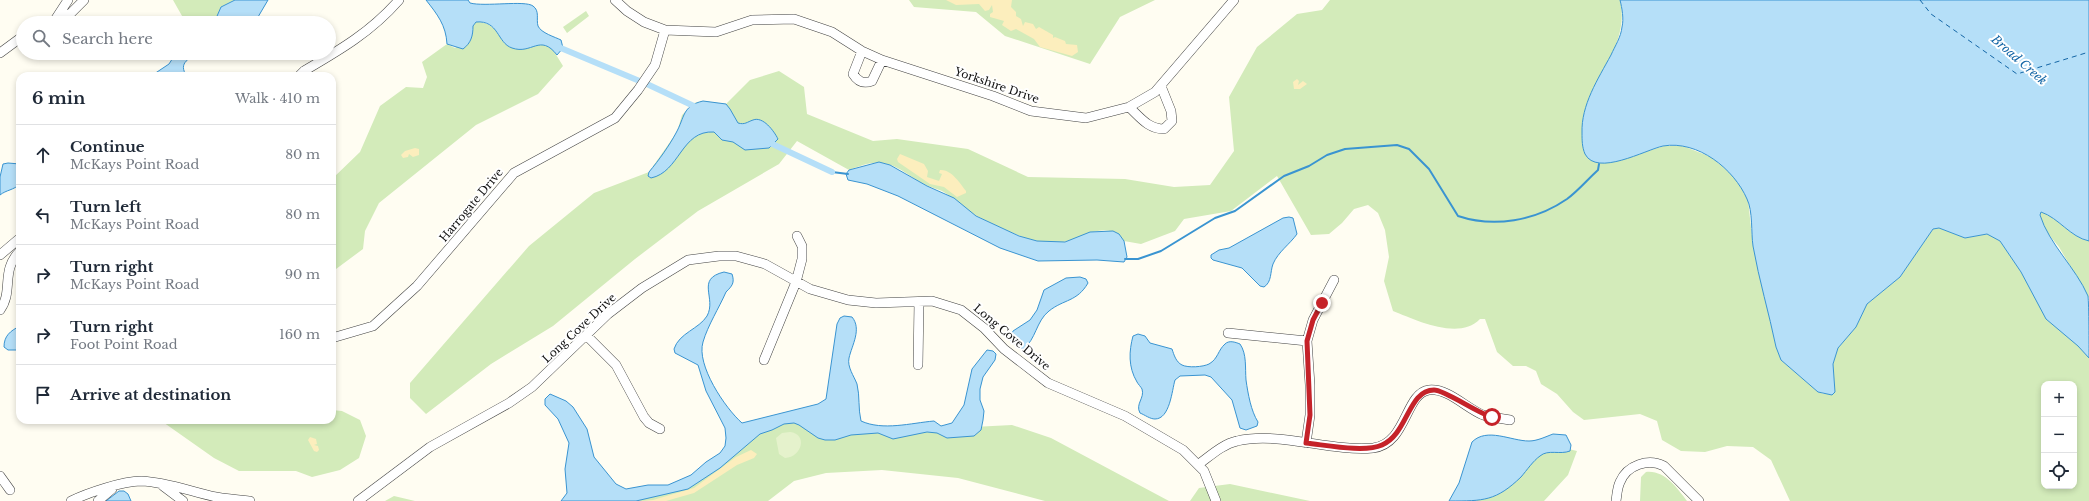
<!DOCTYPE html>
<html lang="en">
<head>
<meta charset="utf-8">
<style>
  body { margin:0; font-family:"Libre Baskerville",serif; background:#f2f2f3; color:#1f2937 }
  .controls { position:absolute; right:12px; bottom:12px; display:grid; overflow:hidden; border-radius:8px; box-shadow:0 2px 6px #0003 }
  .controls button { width:36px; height:36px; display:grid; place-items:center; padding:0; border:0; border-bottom:1px solid #e0e1e3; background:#fff; color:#1f2937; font:20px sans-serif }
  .stop { position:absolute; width:12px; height:12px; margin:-9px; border:3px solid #c52229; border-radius:50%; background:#fff }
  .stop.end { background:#c52229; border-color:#fff; box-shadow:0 1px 4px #0008 }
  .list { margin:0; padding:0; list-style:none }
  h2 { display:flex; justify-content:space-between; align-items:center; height:52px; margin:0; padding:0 16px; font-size:17px }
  h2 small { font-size:13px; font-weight:400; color:#747a83 }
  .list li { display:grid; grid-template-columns:26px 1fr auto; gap:12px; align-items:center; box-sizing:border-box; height:60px; padding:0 16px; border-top:1px solid #e0e1e3 }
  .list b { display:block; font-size:15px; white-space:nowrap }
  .list p { margin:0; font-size:13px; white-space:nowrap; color:#747a83 }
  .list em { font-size:13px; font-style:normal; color:#747a83 }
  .icon { flex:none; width:22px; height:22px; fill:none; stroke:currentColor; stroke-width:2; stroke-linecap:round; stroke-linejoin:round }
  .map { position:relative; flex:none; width:2089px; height:501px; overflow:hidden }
  .search { position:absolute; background:#fff; box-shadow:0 2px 6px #0003; left:16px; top:16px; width:320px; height:44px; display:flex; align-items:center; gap:10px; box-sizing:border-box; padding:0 14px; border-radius:22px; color:#747a83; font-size:15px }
  .panel { position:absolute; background:#fff; box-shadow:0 2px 6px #0003; left:16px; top:72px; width:320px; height:352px; border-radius:12px }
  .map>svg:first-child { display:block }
</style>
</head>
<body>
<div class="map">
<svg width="2089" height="501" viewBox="0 0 2089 501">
  <rect width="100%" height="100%" fill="#fffdf2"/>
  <path fill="#d3ebba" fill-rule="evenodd" d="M173,0H235L221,7L214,23H186Z
    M909,0H1155L1120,17L1090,64L1005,36L976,12L914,7Z
    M1330,0H1620C1628,35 1607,62 1592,92L1613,162L1664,146H1683L1711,157L1735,177L1748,200L1753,246L1776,347L1781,360L1818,392L1824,394L1835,392L1833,364L1838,348L1856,327L1867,304L1900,277L1933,229L1939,228L1965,238L1988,234L2000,241L2021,272L2089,358V501H1790L1771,460L1753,447L1727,446L1705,452L1681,451L1662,440L1657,421L1640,414L1584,420L1573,412L1557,394L1541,384L1536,371L1526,366H1513L1497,352L1485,319H1480C1459,341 1416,320 1393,311L1384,281L1389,257L1385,230L1378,213L1368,205L1354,209L1342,223L1329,234L1311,235L1277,176L1231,211L1184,219L1175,231L1141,244L1124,241C1105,218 1085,239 1063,242C1048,244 1032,241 1018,235C1005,230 990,223 977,216C964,210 954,198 942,191C938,189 932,188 928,186C911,179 898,163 879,163C869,162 858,167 849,170L797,141L779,164L698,211L635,259L553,326L491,364L426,414L410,398V383L529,246L594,193L649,172L677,132L682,115L694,103L703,101L726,104L750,80L779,71L804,87L807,114L873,141L897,139L968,149L1028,177L1125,179L1174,187L1210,185L1234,151L1229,97L1257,47L1297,14L1322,10ZM2044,384H2074V486H2044Z
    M586,11L589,16L567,33L563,27Z
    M476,22C491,21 499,33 506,44H544L552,48L563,66L538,94L476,125L379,203L365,231L363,249L332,272V179L360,152L380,106L406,87L423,88L427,77L422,62L447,44L455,48L473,34V26Z
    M2041,212C2059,218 2070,237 2089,241V298L2059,247L2044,229L2040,215Z
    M332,410L342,411L360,420L366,436L359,458L340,470L312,477L296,471H239L214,458L160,420H332Z
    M801,417L896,431L1012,425L1051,438L1169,501H1045L958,478L882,470L826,473L794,481L768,501H619L678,487L753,427Z
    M1552,445L1577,451L1568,475L1544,501H1450Z
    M1646,472C1665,470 1677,488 1687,501H1640L1641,477Z
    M1230,484L1310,501H1314H1190L1199,488Z
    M394,496L415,501H385Z"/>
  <path fill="#fceebd" d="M946,0H1012L1011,7L1016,12V16L1021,19L1023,26L1025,22L1033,24L1036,29L1039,27L1053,35V38L1055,37L1065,41L1066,44L1077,45L1078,52L1072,56L1040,47L1034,39L1016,29L1011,31L1002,25L1004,21L990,17V14L993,12L992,5L989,10L985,11L979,4L956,5Z
    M1297,79L1299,81L1298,85L1303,81L1307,84L1300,89H1294L1293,82Z
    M415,148L419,149V155L413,157L409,154L408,157L403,158L401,155L405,151Z
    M900,154L924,164L928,171L927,177L939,181L942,174L939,173L940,170C951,169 960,183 966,191V193L957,197L944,187L930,184L898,162L897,159Z
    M310,437L316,439L317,444L314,445L318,446L319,450L317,452L314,451L308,440Z
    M751,450L757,454L754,458L737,465L694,493L666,501H642L653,500L694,488L736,457Z"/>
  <path fill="#e5f2cc" d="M790,432C808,434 802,457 785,458L779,454L776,438L782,433Z"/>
  <path fill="#b5dff8" stroke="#3a94d1" d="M235,0H268L258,17L248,23H214L221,7Z
    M426,0H468L470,3C485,7 525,0 533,6C540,11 536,19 538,26C541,33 555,37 561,40L563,48L557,55C540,33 532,55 512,48C497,43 499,20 476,22L473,26C473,36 471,43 463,49L447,44C446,25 437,14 426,0Z
    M1620,0H2089V241C2070,237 2059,218 2041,212L2040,215C2049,244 2076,268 2088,296C2089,305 2089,346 2089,358L2078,346L2046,319L2021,272L2000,241L1987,234L1965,238L1939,228L1933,229L1900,277L1867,304L1856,327L1838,348L1833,364L1835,392L1832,395L1818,392L1781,360L1776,347C1769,313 1759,280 1753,246C1751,233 1753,211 1747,199C1734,169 1698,140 1663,146C1645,150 1597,177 1585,154C1582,147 1582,140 1582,133C1581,105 1598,79 1611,55C1615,46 1621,37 1622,27C1624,19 1622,8 1620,0Z
    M176,53H201C190,57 177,63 187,76H151L169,64Z
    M703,101L726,104L730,109L738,123C745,125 747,122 753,120C763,116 774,131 778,139L769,148L745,150L733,142L722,140L714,132C681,130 680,172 651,178L648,176L649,172C659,160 669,146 676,133C685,117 682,106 703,101Z
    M879,162L890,165L927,186L954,198L976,216L1019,236L1037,241L1065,242L1090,232L1113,231L1119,234L1124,241L1127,257L1124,262L1097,260L1038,261L1000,248L898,196L867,184L848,180L846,174L849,170Z
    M8,163L20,164V184C14,190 6,190 0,195V177L3,164Z
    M1289,217L1293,218L1297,234C1290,244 1278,252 1273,264C1270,272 1272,282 1264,287L1260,286L1242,268L1213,260L1211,258V255L1219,250L1229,248L1283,218Z
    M724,272L732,274C735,283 732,286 726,292C719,308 708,325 703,342C696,365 725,408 742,423L818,404L826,399L837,324L840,318L844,316L852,317C862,329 852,345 849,358C847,367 854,376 857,384C860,396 858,409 861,421C883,431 911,423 934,421L941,426L952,423L964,405L972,369L987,350L993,351L996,354L995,360L983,377L980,389V400L984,411L983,420L981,430L974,436L947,438L937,433L927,432L893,439L878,433L851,435L835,440H825L818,438L799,425L794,423L784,424L772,430L760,434L720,468L688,489L636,501H561L567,493L565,469L569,443L558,419L545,405V399L550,394L566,401L573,407L587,429L594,457L616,484L626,489L648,485H668L691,475L706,462L720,453L725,446L726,438L725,428L706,391L698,365L675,353L674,349C679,333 699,329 707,316C717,298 695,279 724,272Z
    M1080,277L1086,279L1088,283C1077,302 1064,299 1049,311C1036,321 1036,340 1023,349L1017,346L1010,340L1013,331L1030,320L1037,310L1044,290L1066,278Z
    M20,326V350H8L4,347C4,336 10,331 20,326Z
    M1138,334L1145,336L1150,343L1172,349C1174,355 1176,362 1182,365C1188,368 1203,367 1209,364C1218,359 1218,350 1225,344C1229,340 1235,342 1240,344C1247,354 1245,368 1246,380C1248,394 1251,411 1258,422L1257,426L1246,430L1240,428L1232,400L1211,377L1205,375L1180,376L1175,380C1172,390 1170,419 1155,419C1150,419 1145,415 1140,413C1135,404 1145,398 1142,389C1141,387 1138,384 1137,382C1128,367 1129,351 1133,336Z
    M1553,434L1566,435L1571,445L1570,451C1560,455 1548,449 1540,456C1533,461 1527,470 1521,477C1496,501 1484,501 1449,501L1459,483L1472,442C1487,427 1511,441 1529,441C1537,441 1545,437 1553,434Z
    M119,491H124L128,494L131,501H106Z"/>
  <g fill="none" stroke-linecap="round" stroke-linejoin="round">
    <path stroke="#3a94d1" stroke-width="2" d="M832,172L848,174
      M1125,259H1138L1161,251L1215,218L1235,211L1284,176L1309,166L1327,155L1345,149L1397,145L1409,149L1429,169L1458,216C1494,228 1535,221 1567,199C1578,191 1588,179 1598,170L1599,164"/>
    <path stroke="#b5dff8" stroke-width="6" d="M556,46L649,85L698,108
      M766,141L832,172"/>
    <path stroke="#1466a6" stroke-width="1" stroke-dasharray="5 4" stroke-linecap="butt" d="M1920,0L1931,14L2017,74L2089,52"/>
    <defs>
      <path id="minor" d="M615,0L627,11L644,22L665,30L716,32L752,20L794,19L832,32L862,51L882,60L993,96L1031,111L1086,118L1129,107L1155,92L1234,0
        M55,20L68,0
        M49,23L71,13L84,0
        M862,51L853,74C858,82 864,84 872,81L882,60
        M0,53L23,36
        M299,76L304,71C340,50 371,32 399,0
        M1129,107C1140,117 1148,129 1164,129L1172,121L1171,111L1161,86
        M0,255L20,238
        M0,310C14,291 0,271 20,251
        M1228,333L1307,341
        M586,335L616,365L644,417L649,423L660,429
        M332,338L373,326L417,286L514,173L615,118L638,90L655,65L665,30
        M764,360L796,282L802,259V246L797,236
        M918,365L919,302
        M1306,443L1310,415V385L1307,341L1313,320L1334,280
        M1199,464C1210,456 1223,444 1237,441C1279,431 1330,452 1373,448C1407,444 1405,393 1429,390C1448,388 1466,408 1483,415C1492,418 1501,418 1510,420
        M0,476L10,490
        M163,486L183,501
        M71,501C87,493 123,481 141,481C167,482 192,492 216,497C227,499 239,500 250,501
        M98,501L112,489
        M358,501L430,447L509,403L532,387L608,314L642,288L688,260L719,256H736L765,264L810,289L848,300L876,303L932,301L961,310L984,328L1004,349L1048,383L1125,416L1183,450L1204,471L1216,501
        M1616,501C1617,495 1617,488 1620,482C1627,465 1648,458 1664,466L1699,501"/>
    </defs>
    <use href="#minor" stroke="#434343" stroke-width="10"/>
    <use href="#minor" stroke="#fff" stroke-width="9"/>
  </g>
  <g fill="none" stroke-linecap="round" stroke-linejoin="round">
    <path stroke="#c52229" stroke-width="5" d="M1322,303L1313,320L1307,341L1310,415L1306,443C1326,445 1364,453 1382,445C1408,434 1408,390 1434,390C1445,390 1477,413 1492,417"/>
  </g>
  <g text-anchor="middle" stroke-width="4" stroke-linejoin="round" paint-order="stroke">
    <g font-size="11" fill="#101010" stroke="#fff">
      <text transform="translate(997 85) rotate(19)" y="4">Yorkshire Drive</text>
      <text transform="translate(471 205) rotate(-50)" y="4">Harrogate Drive</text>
      <text transform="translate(579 328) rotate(-43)" y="4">Long Cove Drive</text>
      <text transform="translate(1012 337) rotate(40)" y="4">Long Cove Drive</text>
    </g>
    <g font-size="12" font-style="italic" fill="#1466a6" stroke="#fff">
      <text transform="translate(2019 60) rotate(41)" y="4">Broad Creek</text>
    </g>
  </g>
</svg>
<div class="controls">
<button>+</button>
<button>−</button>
<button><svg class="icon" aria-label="locate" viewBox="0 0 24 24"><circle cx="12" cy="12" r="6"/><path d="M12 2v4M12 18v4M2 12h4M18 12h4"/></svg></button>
</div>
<div class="stop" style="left:1492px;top:417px"></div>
<div class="stop end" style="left:1322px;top:303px"></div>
<div class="search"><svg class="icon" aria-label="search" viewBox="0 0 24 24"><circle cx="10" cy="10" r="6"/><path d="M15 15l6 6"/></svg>Search here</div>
<section class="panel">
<h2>6 min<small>Walk · 410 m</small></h2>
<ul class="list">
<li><svg class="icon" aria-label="ahead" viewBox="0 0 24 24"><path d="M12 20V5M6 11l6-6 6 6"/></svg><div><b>Continue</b><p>McKays Point Road</p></div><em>80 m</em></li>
<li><svg class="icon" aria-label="left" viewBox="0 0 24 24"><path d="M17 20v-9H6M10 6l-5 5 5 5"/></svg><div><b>Turn left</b><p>McKays Point Road</p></div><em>80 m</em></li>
<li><svg class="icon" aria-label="right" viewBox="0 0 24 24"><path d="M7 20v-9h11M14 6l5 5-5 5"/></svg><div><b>Turn right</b><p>McKays Point Road</p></div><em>90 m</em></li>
<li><svg class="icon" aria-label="right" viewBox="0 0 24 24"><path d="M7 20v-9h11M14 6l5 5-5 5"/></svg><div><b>Turn right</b><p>Foot Point Road</p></div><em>160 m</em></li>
<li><svg class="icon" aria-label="arrive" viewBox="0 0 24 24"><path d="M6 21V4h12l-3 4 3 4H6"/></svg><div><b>Arrive at destination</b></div></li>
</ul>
</section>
</div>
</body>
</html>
